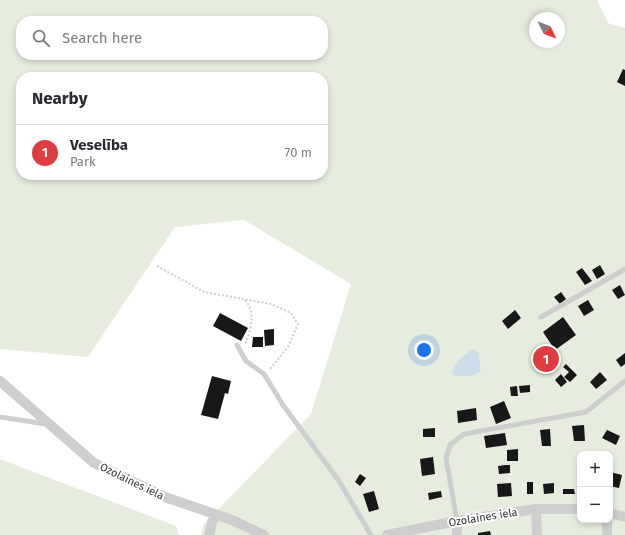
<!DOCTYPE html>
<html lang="en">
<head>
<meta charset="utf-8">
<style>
  body { margin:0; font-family:"Fira Sans",sans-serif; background:#f2f2f3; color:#2b2b33 }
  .controls { position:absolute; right:12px; bottom:12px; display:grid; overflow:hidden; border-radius:8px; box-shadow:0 2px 6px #0003 }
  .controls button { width:36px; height:36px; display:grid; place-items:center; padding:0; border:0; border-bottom:1px solid #e1e1e2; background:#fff; color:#2b2b33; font:20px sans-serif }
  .compass { position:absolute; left:529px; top:12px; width:36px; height:36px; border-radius:50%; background:#fff; box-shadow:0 2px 6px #0003; rotate:133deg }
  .you { position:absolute; left:424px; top:350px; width:14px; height:14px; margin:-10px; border:3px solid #fff; border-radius:50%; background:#1a73e8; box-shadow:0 0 0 6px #1a73e833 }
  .badge { display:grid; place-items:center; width:26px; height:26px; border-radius:50%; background:#de3c41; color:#fff; font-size:13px; font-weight:700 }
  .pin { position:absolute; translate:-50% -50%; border:2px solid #fff; box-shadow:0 1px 4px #0006 }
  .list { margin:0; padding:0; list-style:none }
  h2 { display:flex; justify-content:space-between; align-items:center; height:52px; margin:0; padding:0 16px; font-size:17px }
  h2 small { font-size:13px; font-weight:400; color:#7c7c81 }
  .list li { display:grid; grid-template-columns:26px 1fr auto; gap:12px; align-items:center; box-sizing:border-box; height:56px; padding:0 16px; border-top:1px solid #e1e1e2 }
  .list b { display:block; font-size:15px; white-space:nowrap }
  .list p { margin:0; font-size:13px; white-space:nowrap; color:#7c7c81 }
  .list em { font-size:13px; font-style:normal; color:#7c7c81 }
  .icon { flex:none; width:22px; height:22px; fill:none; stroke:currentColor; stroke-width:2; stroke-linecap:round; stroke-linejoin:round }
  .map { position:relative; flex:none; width:625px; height:535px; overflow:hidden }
  .search { position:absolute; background:#fff; box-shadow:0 2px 6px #0003; left:16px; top:16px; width:312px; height:44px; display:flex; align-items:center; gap:10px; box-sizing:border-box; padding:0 14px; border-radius:16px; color:#7c7c81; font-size:15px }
  .panel { position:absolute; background:#fff; box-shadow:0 2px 6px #0003; left:16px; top:72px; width:312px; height:108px; border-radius:16px }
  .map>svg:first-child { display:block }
</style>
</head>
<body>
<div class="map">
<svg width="625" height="535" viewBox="0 0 625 535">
  <rect width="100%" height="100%" fill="#fff"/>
  <path fill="#e6eddf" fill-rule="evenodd" d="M0,0H597L608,23L625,28V535H201L203,525L311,414L351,284L244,220L175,227L88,357L0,349ZM535,18H559V42H535ZM21,21H323V55H21ZM21,77H323V175H21ZM580,454H610V520H580Z
    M0,459L176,526L179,535H0Z"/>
  <path fill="#cddeeb" d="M473,349L478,352L481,370C475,378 461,377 452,375C454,362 463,356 473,349Z"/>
  <path fill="#181818" d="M623,69L625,70V86L617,82Z
    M600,265L605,274L597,279L592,270Z
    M582,268L592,281L585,285L576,272Z
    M620,285L625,295L618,299L612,290Z
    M561,292L566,299L560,304L554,297Z
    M588,300L594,310L584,316L578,306Z
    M515,310L521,318L508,329L502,321Z
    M220,313L248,328L241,341L213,326Z
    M563,317L576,335L555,350L543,332Z
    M274,329V345L265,346L264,330Z
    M253,337H263V347H252Z
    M625,353V364L621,367L616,360Z
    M566,364L577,375L570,382L564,377L569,372L563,367Z
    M600,372L607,380L596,389L590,382Z
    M561,374L567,382L561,387L555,380Z
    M212,376L231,381L228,394L225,393L218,419L201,415Z
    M530,385V392L520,393L519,386Z
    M517,386L518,396H511L510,387Z
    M504,401L511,418L496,424L490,407Z
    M476,408L477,420L458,423L457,411Z
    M584,425L585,441H574L572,426Z
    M435,428V437H423V429Z
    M550,429L551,446H542L540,430Z
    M607,430L620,436L616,445L602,438Z
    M505,433L507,445L486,448L484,436Z
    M518,449V461H507V450Z
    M433,457L435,474L422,476L420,459Z
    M505,465H510V473L499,474L498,466Z
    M610,472L622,475L619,488L610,486Z
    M360,474L366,478L360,486L355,482Z
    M527,482H533V494H527Z
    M511,483L512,496L498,497L497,484Z
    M554,483V493L544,494L543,484Z
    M563,489H574L575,494H563Z
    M374,491L379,509L369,512L363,494Z
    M441,491L442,497L429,500L428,493Z
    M490,531L491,535H478V533Z"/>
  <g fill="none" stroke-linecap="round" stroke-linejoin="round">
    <path stroke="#cecece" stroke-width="2" stroke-dasharray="2 2" stroke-linecap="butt" d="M157,266L204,292L271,304L291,313L298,324L288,347L270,369
      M245,300C256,312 251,331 245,344"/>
    <path stroke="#cecece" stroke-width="5" d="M541,317L625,269
      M237,345L246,361L264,374L283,405L339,481L371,535
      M0,417L46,424
      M457,521L446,458L450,445L464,434L586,412L625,381"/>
    <path stroke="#cecece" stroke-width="10" d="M0,381L94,463L165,497L232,520L264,535
      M536,509L537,535
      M610,513L625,517
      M607,520V535
      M457,521V535
      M209,535L214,514
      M387,535L457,521L536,509H580"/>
  </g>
  <g text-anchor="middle" stroke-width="4" stroke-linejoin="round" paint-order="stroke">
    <g font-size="11" fill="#313131" stroke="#fff">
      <text transform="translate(132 481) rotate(26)" y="4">Ozolaines iela</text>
      <text transform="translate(483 517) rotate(-9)" y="4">Ozolaines iela</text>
    </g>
  </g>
</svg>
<div class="controls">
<button>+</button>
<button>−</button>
</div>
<svg class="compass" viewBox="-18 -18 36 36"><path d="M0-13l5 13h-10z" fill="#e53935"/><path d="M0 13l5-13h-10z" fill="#7c7c81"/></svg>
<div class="you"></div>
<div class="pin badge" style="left:546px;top:359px">1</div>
<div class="search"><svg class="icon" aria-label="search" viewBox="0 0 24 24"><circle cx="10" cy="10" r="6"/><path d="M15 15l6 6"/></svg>Search here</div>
<section class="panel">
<h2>Nearby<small></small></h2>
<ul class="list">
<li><span class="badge">1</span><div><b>Veselība</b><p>Park</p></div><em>70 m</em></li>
</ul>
</section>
</div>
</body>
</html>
